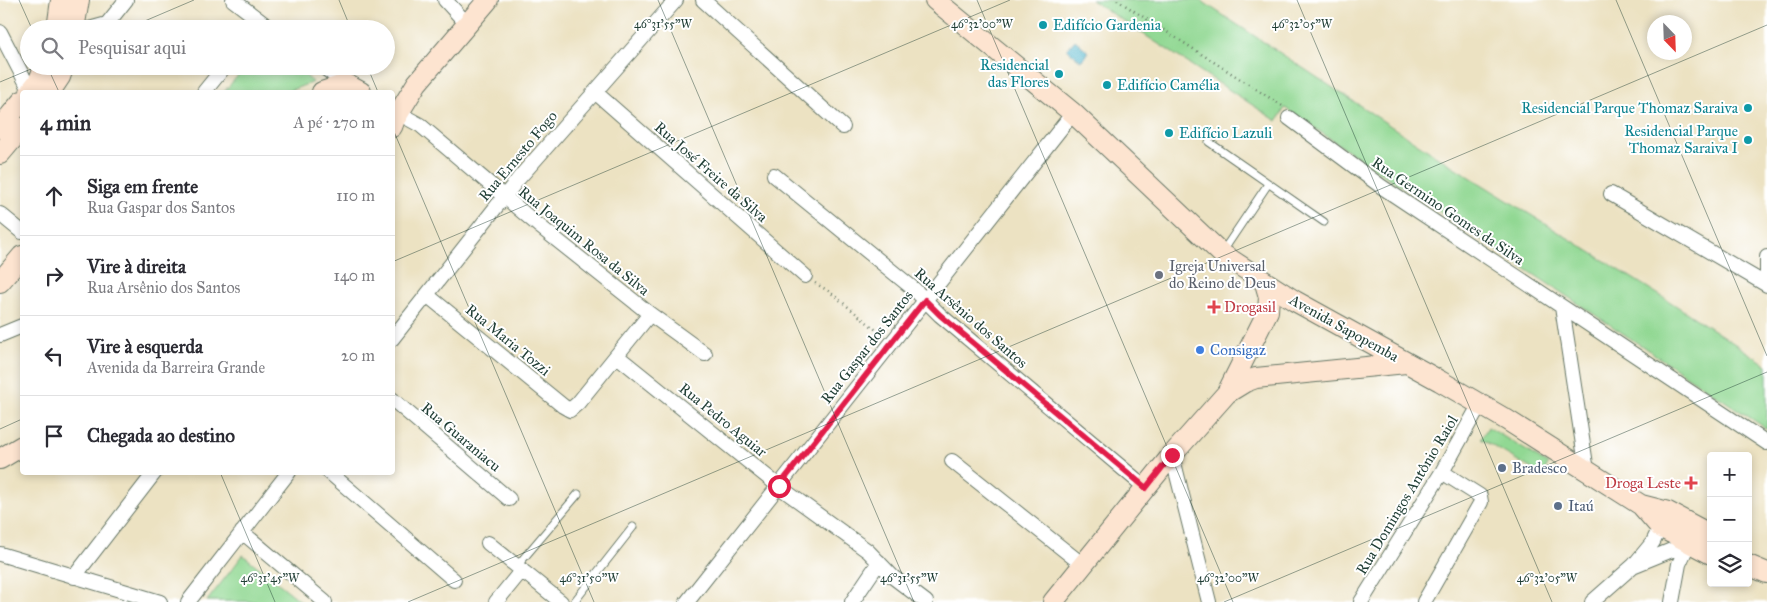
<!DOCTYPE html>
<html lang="pt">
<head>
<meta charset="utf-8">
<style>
  body { margin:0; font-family:"IM FELL Great Primer",serif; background:#f2f2f3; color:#2b2b33 }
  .controls { position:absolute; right:15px; bottom:15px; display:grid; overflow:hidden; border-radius:5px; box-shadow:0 2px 8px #0003 }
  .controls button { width:45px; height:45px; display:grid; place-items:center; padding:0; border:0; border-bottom:1px solid #e1e1e2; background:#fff; color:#2b2b33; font:25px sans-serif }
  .compass { position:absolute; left:1647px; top:15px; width:45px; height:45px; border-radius:50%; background:#fff; box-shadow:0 2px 8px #0003; rotate:157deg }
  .stop { position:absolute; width:15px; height:15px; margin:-11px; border:4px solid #e11d48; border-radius:50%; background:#fff }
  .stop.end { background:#e11d48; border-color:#fff; box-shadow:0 1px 5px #0008 }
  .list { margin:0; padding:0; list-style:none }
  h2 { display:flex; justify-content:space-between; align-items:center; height:65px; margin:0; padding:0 20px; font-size:21px }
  h2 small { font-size:16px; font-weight:400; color:#7c7c81 }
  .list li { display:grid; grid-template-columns:32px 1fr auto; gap:15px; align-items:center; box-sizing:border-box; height:80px; padding:0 20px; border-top:1px solid #e1e1e2 }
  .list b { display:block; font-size:19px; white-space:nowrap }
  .list p { margin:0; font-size:16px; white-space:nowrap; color:#7c7c81 }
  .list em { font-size:16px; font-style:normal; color:#7c7c81 }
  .icon { flex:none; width:28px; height:28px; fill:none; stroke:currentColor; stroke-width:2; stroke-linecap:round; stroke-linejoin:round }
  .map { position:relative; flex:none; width:1767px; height:602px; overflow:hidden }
  .search { position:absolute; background:#fff; box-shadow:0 2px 8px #0003; left:20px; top:20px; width:375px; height:55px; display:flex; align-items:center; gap:12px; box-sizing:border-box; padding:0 18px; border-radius:28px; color:#7c7c81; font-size:19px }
  .panel { position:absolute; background:#fff; box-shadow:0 2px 8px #0003; left:20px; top:90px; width:375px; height:385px; border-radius:5px }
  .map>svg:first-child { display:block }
</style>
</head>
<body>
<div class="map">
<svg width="1767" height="602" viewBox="0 0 1767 602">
  <rect width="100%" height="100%" fill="#fff"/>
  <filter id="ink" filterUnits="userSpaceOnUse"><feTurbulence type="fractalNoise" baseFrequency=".02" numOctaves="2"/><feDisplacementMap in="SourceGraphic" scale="10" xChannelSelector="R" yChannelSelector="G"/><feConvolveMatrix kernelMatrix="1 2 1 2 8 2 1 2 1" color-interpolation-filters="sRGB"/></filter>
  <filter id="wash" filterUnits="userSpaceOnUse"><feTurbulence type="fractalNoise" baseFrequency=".0096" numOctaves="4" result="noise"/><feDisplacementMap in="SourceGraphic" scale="20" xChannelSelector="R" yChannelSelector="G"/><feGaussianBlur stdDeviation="1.12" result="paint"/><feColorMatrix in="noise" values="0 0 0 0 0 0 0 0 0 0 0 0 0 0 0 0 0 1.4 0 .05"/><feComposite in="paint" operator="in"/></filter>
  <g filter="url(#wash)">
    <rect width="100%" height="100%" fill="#ece2c2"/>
    <path fill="#91d893" stroke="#588a64" d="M1091,0H1200L1430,152L1669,301L1767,365V429L1369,165L1285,108L1277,121Z
      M246,66H294L313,82L286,92H224Z
      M1488,427L1548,464L1542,475L1481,439Z
      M243,555L302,602L207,601Z"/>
    <path fill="#4bb2c9" stroke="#35787e" d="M1075,40L1089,52L1081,61L1067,49Z"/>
  </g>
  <g filter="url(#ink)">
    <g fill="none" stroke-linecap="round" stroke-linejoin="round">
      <defs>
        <path id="lane" d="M1209,142L1324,222
          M1223,251L1268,184
          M517,566L578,494
          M574,602L633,527"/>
        <path id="street" d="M233,0L271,29
          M445,0L467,24
          M703,0L843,127
          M89,29L107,24
          M103,29L126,0
          M0,32L31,92
          M322,66L346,84
          M204,92L225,66
          M595,92L805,276
          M398,113L420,125L538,225L650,314L705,354
          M1289,118L1382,187L1767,443
          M774,175L915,290L940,315L1146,488
          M1611,194L1767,285
          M0,214L22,232
          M1767,285V257
          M427,295L563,406L570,410L578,403L650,314
          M1562,307L1587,471
          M0,335L22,326
          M392,339L519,178L676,0
          M617,356L785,491L868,551L893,577L926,602
          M392,399L509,499
          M1172,455L1209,602
          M952,461L1083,565
          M329,472L454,580
          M242,532L325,602
          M488,543L561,602
          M0,554L160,602
          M1635,565L1689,543
          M74,577L155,472
          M188,602L289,472
          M496,602L522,570
          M687,602L1073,113
          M852,602L879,562
          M1361,602L1442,472L1480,404
          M1424,602L1481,502L1480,496L1442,472
          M1592,602L1634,565L1653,542L1663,521
          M1672,602L1679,564L1692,536"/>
        <path id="secondary" d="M935,0L1073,113L1222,254L1295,301L1440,381L1507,420L1641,505L1660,527L1711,554
          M57,29L61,0
          M74,29L79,0
          M30,92L38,82L45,66
          M50,92L60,77L64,66
          M322,92L346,84L361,92
          M392,127L395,119L417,83L488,0
          M0,128L22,101
          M0,154L22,128
          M0,282L22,256
          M1227,393L1245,382L1256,378L1406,363
          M0,459L22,446
          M1641,505L1668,512L1711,535
          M1748,565L1767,573
          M1053,602L1172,455L1227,393L1268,311L1269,297L1265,283"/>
      </defs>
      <use href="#lane" stroke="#677766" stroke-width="9"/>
      <use href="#street" stroke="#677766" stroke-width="16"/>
      <use href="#secondary" stroke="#677766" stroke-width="22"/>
      <path stroke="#677766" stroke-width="2.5" stroke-dasharray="1 4" stroke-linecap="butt" d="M1117,0L1284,107
        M815,283L830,292L881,334"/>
      <use href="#lane" stroke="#fff" stroke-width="7"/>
      <use href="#street" stroke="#fff" stroke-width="14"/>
      <use href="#secondary" stroke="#fde4d0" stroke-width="20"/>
    </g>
  </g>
  <g fill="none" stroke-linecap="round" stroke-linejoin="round" filter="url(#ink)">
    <path stroke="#e11d48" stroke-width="6" d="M779,486L925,300L940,315L1146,488L1172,455"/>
  </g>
  <path fill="none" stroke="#1f3d34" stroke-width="1" stroke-opacity="0.45" d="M19,0L32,29M339,0L351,29M658,0L914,602M977,0L1233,602M1297,0L1552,602M1616,0L1767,356M126,29L194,0M47,66L59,92M367,66L378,92M0,82L38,66M392,127L594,602M392,262L1010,0M0,429L22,419M220,472L275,602M408,602L1767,25M1224,602L1767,372"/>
  <g fill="#0f9aa8" stroke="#fff" stroke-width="2">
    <circle cx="1043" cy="25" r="5"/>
    <circle cx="1059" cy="74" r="5"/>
    <circle cx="1107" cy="85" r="5"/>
    <circle cx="1748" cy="108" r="5"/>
    <circle cx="1169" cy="133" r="5"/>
    <circle cx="1748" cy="140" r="5"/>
  </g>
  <circle fill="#6b7280" stroke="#fff" stroke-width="2" cx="1159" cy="275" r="5"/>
  <g fill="#e0444e" stroke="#fff" stroke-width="2">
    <path d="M1211.5 299.5h5v5h5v5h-5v5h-5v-5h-5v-5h5z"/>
    <path d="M1688.5 475.5h5v5h5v5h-5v5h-5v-5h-5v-5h5z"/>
  </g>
  <circle fill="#3f7fe0" stroke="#fff" stroke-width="2" cx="1200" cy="350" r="5"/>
  <g fill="#5c6f8a" stroke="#fff" stroke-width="2">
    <circle cx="1502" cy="468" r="5"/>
    <circle cx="1558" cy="506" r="5"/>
  </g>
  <g text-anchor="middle" stroke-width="4" stroke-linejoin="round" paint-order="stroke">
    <g font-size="15" fill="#0d838f" stroke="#fff" text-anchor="start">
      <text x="1053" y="30">Edifício Gardenia</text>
      <text x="1049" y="70" text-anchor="end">Residencial<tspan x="1049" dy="17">das Flores</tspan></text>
      <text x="1117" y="90">Edifício Camélia</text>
      <text x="1738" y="113" text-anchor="end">Residencial Parque Thomaz Saraiva</text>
      <text x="1738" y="136" text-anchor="end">Residencial Parque<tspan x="1738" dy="17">Thomaz Saraiva I</tspan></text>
      <text x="1179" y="138">Edifício Lazuli</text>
    </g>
    <g font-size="15" fill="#1f3d34" stroke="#fff">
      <text transform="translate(518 156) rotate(-50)" y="5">Rua Ernesto Fogo</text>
      <text transform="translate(711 172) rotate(41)" y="5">Rua José Freire da Silva</text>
      <text transform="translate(1448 211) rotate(34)" y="5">Rua Germino Gomes da Silva</text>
      <text transform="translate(584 241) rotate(39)" y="5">Rua Joaquim Rosa da Silva</text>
      <text transform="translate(971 318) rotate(41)" y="5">Rua Arsênio dos Santos</text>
      <text transform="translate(1344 328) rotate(29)" y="5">Avenida Sapopemba</text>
      <text transform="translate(508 340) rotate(39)" y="5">Rua Maria Tozzi</text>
      <text transform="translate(867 347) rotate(-52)" y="5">Rua Gaspar dos Santos</text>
      <text transform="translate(723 420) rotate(39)" y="5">Rua Pedro Aguiar</text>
      <text transform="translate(461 437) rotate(40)" y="5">Rua Guaraniacu</text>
      <text transform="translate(1407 495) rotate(-59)" y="5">Rua Domingos Antônio Raiol</text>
    </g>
    <g font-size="15" fill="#5b616d" stroke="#fff" text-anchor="start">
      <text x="1169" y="271">Igreja Universal<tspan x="1169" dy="17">do Reino de Deus</tspan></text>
    </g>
    <g font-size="15" fill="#be3a42" stroke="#fff" text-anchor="start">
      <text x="1224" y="312">Drogasil</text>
      <text x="1681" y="488" text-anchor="end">Droga Leste</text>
    </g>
    <g font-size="15" fill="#366cbe" stroke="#fff" text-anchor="start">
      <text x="1210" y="355">Consigaz</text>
    </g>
    <g font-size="15" fill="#4e5e75" stroke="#fff" text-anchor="start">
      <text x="1512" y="473">Bradesco</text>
      <text x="1568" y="511">Itaú</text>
    </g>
  </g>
  <g font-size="12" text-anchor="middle" fill="#1f3d34" stroke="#fff" stroke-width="4" stroke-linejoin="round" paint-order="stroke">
    <text x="663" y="28">46°31'55"W</text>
    <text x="982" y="28">46°32'00"W</text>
    <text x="1302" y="28">46°32'05"W</text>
    <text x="270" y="582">46°31'45"W</text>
    <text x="589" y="582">46°31'50"W</text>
    <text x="909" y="582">46°31'55"W</text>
    <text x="1228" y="582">46°32'00"W</text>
    <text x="1547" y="582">46°32'05"W</text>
  </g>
</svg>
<div class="controls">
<button>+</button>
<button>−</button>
<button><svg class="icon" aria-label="layers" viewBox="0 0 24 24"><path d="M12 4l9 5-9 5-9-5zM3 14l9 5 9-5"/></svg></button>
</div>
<svg class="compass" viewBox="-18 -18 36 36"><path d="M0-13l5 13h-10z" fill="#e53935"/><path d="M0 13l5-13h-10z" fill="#7c7c81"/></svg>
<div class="stop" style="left:779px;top:486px"></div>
<div class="stop end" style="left:1172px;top:455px"></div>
<div class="search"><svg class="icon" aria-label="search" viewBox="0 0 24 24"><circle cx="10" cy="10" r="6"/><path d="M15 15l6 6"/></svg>Pesquisar aqui</div>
<section class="panel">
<h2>4 min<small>A pé · 270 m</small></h2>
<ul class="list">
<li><svg class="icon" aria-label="ahead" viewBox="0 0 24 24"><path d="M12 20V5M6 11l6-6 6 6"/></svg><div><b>Siga em frente</b><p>Rua Gaspar dos Santos</p></div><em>110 m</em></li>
<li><svg class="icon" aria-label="right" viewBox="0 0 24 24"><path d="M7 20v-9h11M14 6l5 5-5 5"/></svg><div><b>Vire à direita</b><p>Rua Arsênio dos Santos</p></div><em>140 m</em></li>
<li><svg class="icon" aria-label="left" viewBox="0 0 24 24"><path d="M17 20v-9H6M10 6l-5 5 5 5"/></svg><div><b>Vire à esquerda</b><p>Avenida da Barreira Grande</p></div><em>20 m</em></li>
<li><svg class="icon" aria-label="arrive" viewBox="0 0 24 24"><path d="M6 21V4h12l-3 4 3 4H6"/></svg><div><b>Chegada ao destino</b></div></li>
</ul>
</section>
</div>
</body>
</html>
